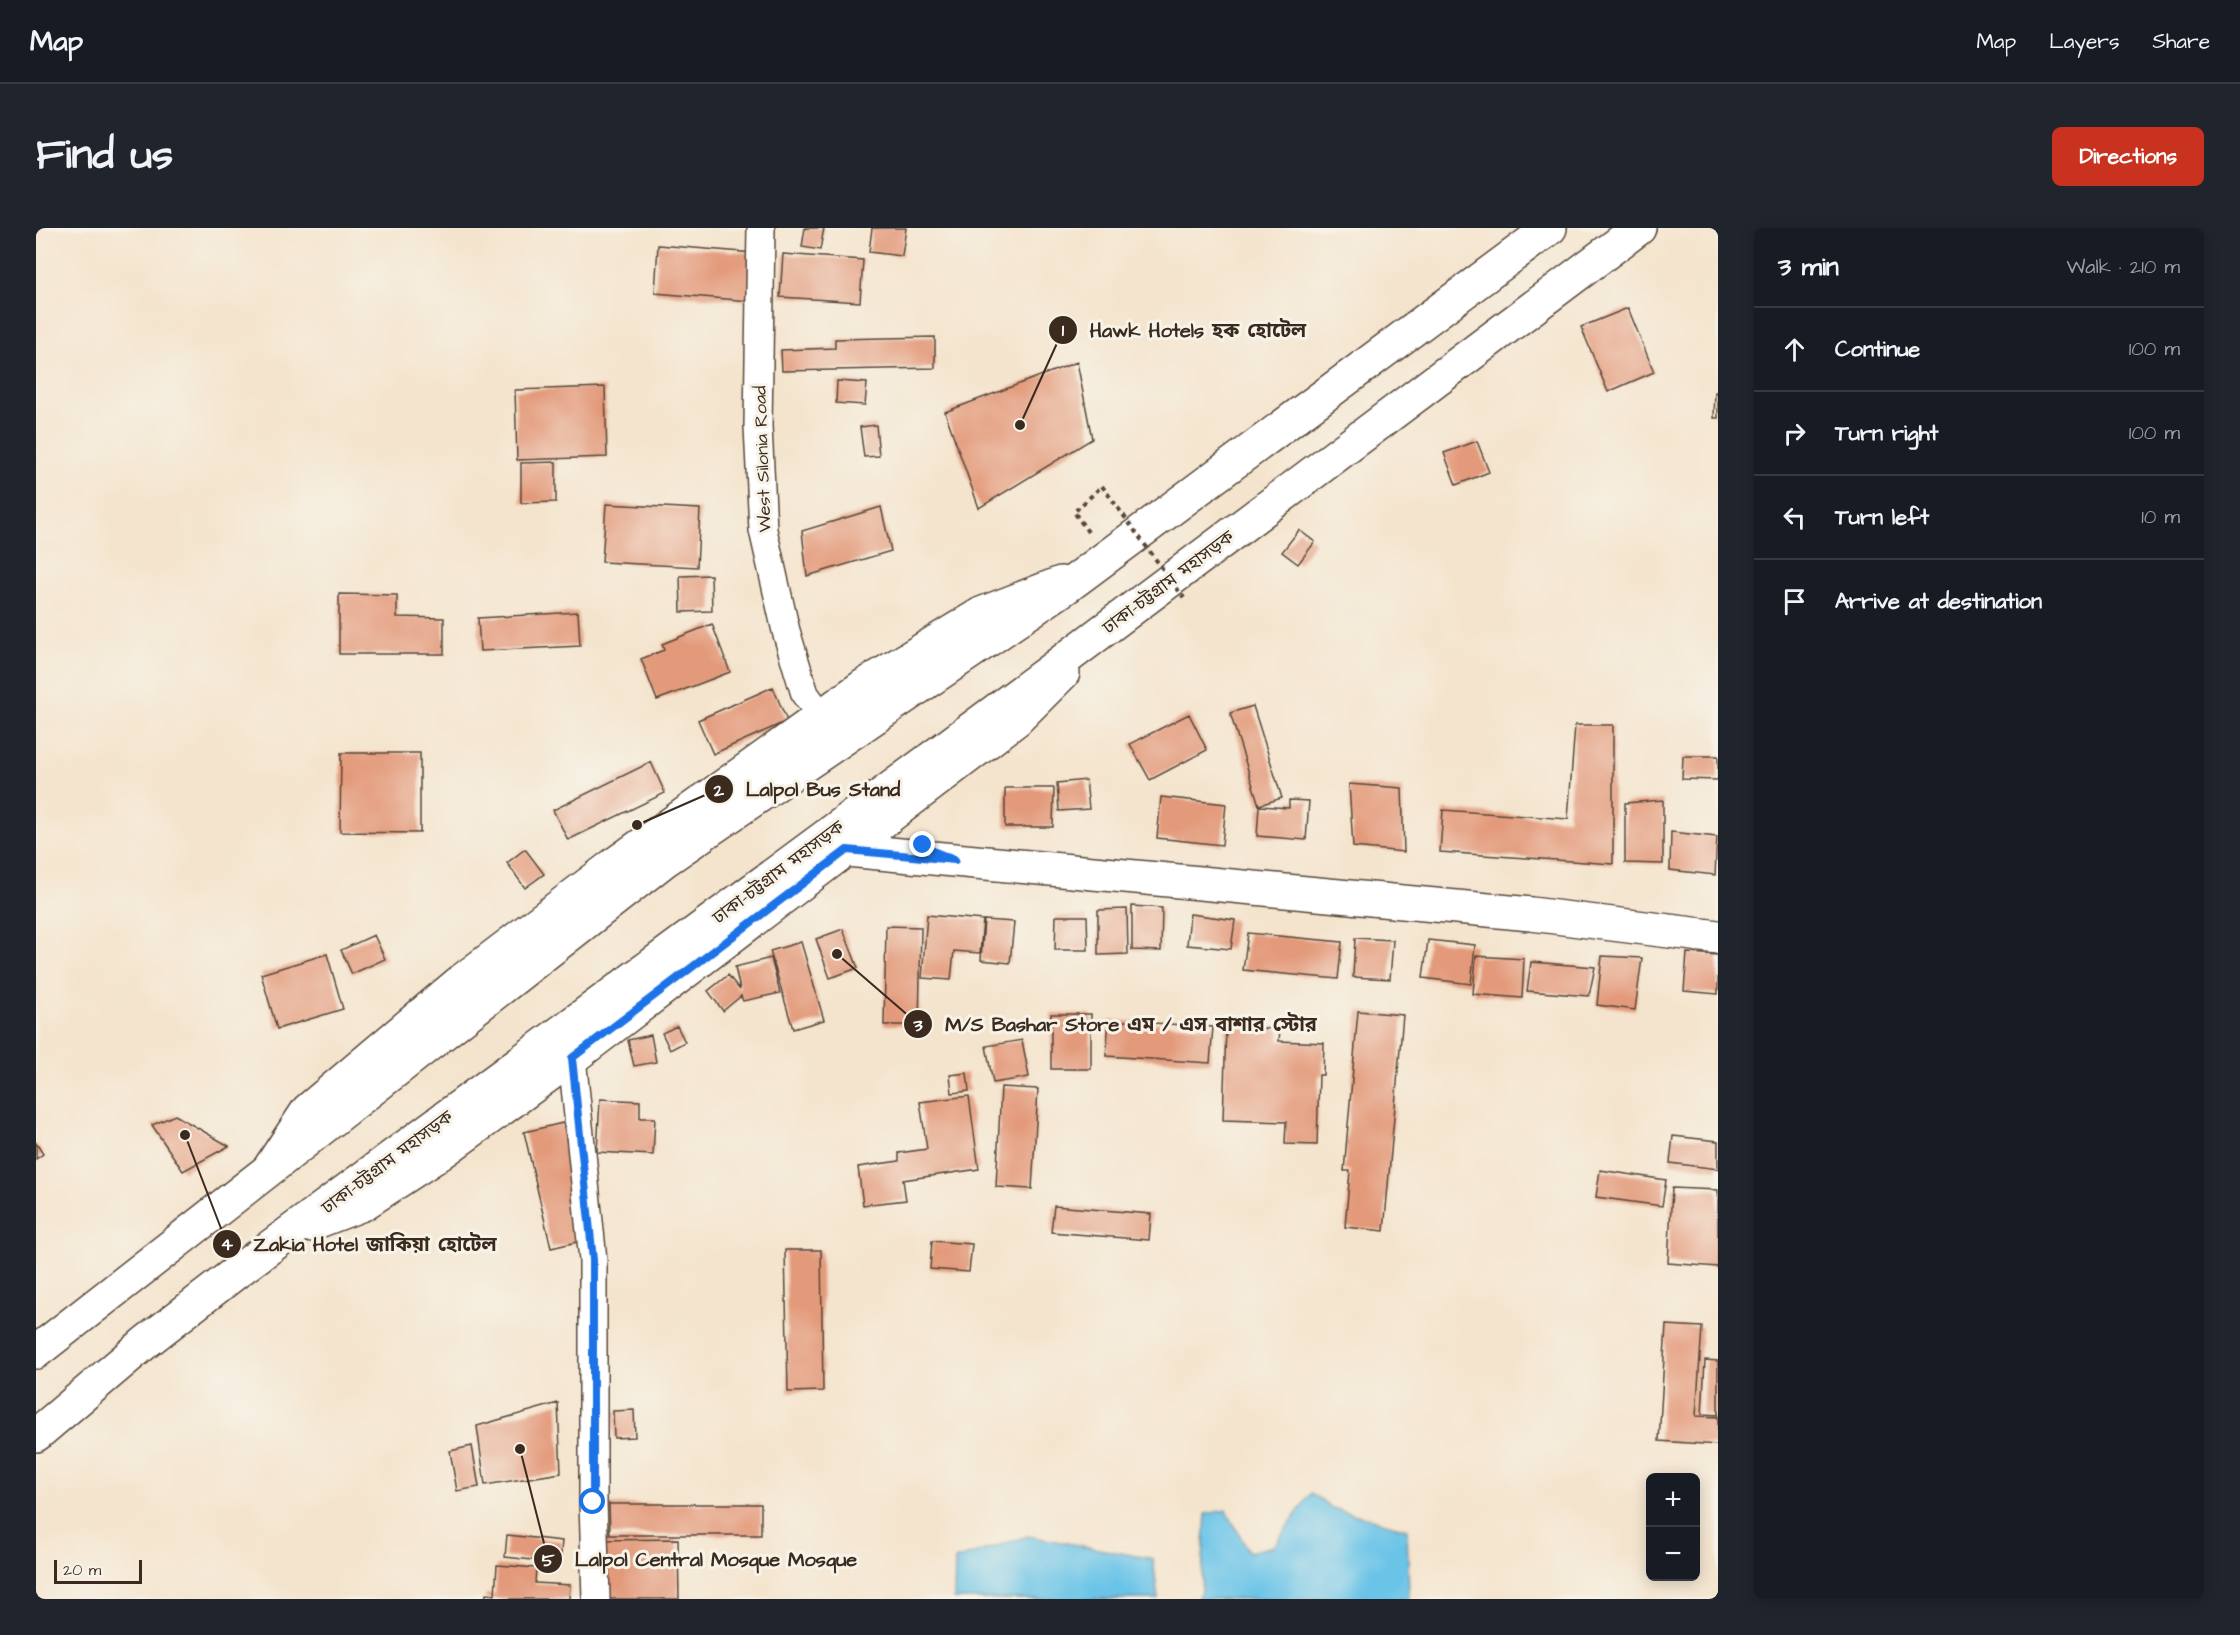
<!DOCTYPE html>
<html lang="en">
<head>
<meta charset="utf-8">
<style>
  body { margin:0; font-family:"Architects Daughter","Noto Sans Bengali",sans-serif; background:#20242c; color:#f1f3f6 }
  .controls { position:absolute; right:18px; bottom:18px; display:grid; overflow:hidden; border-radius:9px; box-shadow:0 3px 15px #0003 }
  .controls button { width:54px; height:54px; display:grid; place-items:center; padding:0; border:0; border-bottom:2px solid #363941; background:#171b24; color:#f1f3f6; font:30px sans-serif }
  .scale { position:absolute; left:18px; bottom:15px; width:88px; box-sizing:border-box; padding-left:6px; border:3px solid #3b2a1e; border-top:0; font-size:16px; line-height:21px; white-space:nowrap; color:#3b2a1e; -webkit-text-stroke:4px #f7f3e8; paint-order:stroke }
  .stop { position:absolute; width:18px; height:18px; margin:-14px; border:4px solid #1a73e8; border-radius:50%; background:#fff }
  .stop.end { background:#1a73e8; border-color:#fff; box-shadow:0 2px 6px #0008 }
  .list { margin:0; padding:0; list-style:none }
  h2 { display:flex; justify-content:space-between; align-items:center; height:78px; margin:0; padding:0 24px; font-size:26px }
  h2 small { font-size:20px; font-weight:400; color:#9ea1a6 }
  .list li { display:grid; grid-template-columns:39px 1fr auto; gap:18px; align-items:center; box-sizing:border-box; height:84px; padding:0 24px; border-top:2px solid #363941 }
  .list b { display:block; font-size:22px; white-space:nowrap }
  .list em { font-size:20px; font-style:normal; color:#9ea1a6 }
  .icon { flex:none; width:33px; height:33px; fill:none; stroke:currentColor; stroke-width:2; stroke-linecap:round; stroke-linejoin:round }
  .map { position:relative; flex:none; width:1682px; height:1371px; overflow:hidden; border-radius:9px }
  header { display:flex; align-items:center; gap:36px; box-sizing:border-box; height:84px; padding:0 30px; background:#171b24; border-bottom:2px solid #363941 }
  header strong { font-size:28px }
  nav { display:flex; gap:33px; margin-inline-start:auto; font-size:21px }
  .intro { display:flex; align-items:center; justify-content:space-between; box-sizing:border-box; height:144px; padding:0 36px }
  h1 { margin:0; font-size:42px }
  .button { padding:15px 27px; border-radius:9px; background:#c8321e; color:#fff; font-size:21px; font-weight:700 }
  main { display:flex; gap:36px; padding:0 36px }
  aside { flex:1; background:#171b24; border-radius:9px; box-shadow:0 3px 15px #0003 }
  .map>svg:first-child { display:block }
</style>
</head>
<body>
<header>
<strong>Map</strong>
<nav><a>Map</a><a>Layers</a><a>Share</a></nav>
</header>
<div class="intro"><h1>Find us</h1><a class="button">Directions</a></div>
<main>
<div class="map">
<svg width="1682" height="1371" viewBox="0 0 1682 1371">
  <rect width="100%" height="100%" fill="#f7f3e8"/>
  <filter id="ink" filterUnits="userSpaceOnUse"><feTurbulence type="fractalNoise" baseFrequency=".0167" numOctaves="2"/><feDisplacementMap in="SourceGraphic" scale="12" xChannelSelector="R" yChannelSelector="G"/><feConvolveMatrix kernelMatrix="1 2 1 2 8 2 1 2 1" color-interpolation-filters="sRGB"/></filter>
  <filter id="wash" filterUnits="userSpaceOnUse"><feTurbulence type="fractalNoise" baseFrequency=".008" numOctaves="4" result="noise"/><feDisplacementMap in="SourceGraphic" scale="24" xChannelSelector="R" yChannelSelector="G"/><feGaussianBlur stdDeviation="1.35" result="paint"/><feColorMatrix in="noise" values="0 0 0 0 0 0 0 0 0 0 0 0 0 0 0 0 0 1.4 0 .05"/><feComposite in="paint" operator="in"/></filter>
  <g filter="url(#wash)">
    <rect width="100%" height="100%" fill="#f4e4cd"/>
    <path fill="#6bc4e8" stroke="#537783" stroke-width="1.5" d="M1275,1265L1296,1280L1371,1301L1373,1371H1161L1165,1363L1170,1286L1190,1282L1213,1324L1238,1318Z
      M992,1308L1117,1331L1122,1371H918L919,1332Z"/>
    <g id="blocks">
      <path fill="#e39a7a" d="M769,0H788L784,22L766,19Z
        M836,0H870L866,28L833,24Z
        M622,17L718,25L714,73L619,65Z
        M747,26L827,32L824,74L744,69Z
        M1592,80L1618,144L1572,164L1545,99Z
        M899,109V140L746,143L745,122L799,120V111Z
        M1041,134L1056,211L943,280L909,184Z
        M801,153L831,155L829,177L800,175Z
        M569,159L571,229L481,232L479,162Z
        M1679,164H1682V190H1678Z
        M840,197L843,228L828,229L824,199Z
        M1441,213L1453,244L1420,257L1408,225Z
        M520,234V274L485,275V235Z
        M570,276L664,281L661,339L566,334Z
        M845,279L855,323L771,348L766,303Z
        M1263,302L1279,314L1262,336L1246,324Z
        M675,347L676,383L645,384L644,348Z
        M303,366L361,367V389L408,390V426H303Z
        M542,384L544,418L444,423L442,390Z
        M676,396L694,444L621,472L605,431L628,422L626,416Z
        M737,459L751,493L677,526L662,492Z
        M1217,478L1246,570L1223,577L1194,485Z
        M1153,486L1171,522L1114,552L1094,516Z
        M1539,497H1577V636L1404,624L1407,582L1532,591Z
        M305,525H384V605L304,604Z
        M1647,528H1682V552L1646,551Z
        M615,534L629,565L532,612L517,582Z
        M1050,552L1053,581L1023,583L1021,555Z
        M1313,556L1366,560L1368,624L1317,619Z
        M969,560H1018L1017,599H969Z
        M1125,569L1190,576L1186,617L1121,610Z
        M1253,572L1273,573L1270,612L1221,608L1223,578L1253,580Z
        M1627,572V636L1589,635V575Z
        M1635,604L1681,609L1679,647L1634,642Z
        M489,621L508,646L489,660L471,635Z
        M1096,678L1126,680L1125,723L1096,722Z
        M1091,681L1092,726L1062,727V682Z
        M1154,686L1199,692L1195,721L1151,717Z
        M891,687L947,692L944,725L918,723L915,752L886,750Z
        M1020,688H1051L1052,722H1019Z
        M948,692L978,694L974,735L945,732Z
        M850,698L885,699L883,797H848Z
        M807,701L822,740L794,750L780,711Z
        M1212,705L1306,714L1302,751L1207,742Z
        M338,707L349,731L316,746L305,722Z
        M1319,710L1357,712L1354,751L1317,749Z
        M1392,712L1439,717L1435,756L1387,750Z
        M765,714L788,792L757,801L734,723Z
        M1651,725L1682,727V766L1648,763Z
        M291,726L307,781L241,801L225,746Z
        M1440,728L1488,731L1486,770L1437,766Z
        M1566,728L1606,730L1599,782L1561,777Z
        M735,730L744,765L707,773L705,768L687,783L672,763L692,747L704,762L699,739Z
        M1495,734L1559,739L1553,768L1491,763Z
        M1322,783L1367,787L1348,1003L1309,999L1314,943H1308Z
        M1015,786H1055V841H1015Z
        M1073,792L1177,799L1174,835L1070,828Z
        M641,798L649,814L634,822L626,805Z
        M1190,799L1244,801L1243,813L1288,815L1287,847H1283L1281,917L1249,916L1250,894L1187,892Z
        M615,807L620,834L598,838L592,812Z
        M986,812L993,849L957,855L950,818Z
        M931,845L933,863L916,865L914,847Z
        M965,859L1002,861L996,961L960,959Z
        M933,868L943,941L867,952L870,972L827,977L822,939L863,933V925L891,921L884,874Z
        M564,871L604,873V890H619L617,927L561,924Z
        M139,887L193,918L147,943L116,897Z
        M527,895L554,1011L515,1020L488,904Z
        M1637,908L1682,913V941L1634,935Z
        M0,915L7,926L0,931Z
        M1564,942L1630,952L1626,978L1560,969Z
        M1636,960L1682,962V1039L1632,1035Z
        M1018,978L1115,986L1113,1012L1015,1004Z
        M896,1013L936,1016L933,1044L894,1041Z
        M749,1022H785L787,1163L752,1164Z
        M1630,1097L1666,1099L1660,1188L1682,1189V1217L1623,1213Z
        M1669,1132L1682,1133V1187L1666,1186Z
        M522,1175L525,1245L449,1257L441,1198Z
        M598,1182L599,1209L578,1210L577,1183Z
        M436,1218L443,1259L421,1263L414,1223Z
        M573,1276H725V1307H574Z
        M471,1307L526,1313L524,1335L469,1329Z
        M642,1311L643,1371H566L565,1312Z
        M461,1337L500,1340L499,1355L534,1357L533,1371H449L450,1366L459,1367Z"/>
    </g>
  </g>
  <g filter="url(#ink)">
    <use href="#blocks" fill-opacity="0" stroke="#574638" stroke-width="1.5"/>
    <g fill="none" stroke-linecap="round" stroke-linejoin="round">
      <defs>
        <path id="minor" d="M725,0L722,198L727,302L750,403L769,466L785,488
          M536,830L557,1032V1274L560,1371"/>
        <path id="secondary" d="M811,622L1495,686L1682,709
          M235,938L272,882L424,754L579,636L829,457L945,386L1025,355
          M272,997L327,976L405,925L536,830L980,492L1027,445"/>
        <path id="trunk" d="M0,1124L629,632L1033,357L1514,0
          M0,1207L110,1114L203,1042L1016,441L1603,0"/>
      </defs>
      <use href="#minor" stroke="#574638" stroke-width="30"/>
      <use href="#secondary" stroke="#574638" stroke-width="36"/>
      <use href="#trunk" stroke="#574638" stroke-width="36"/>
      <path stroke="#574638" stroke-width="4" stroke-dasharray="4.5 4.5" stroke-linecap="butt" d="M1052,304L1038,284L1066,258"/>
      <use href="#minor" stroke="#fff" stroke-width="27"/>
      <use href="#secondary" stroke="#fff" stroke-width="33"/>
      <use href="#trunk" stroke="#fff" stroke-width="33"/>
      <path stroke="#574638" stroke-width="4" stroke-dasharray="4.5 4.5" stroke-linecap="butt" d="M1066,258L1148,370"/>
    </g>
  </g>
  <g fill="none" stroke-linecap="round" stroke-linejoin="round" filter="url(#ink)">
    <path stroke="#1a73e8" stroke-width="8" d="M557,1274V1032L536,830L811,622L919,632L899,624L887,617"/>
  </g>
  <g text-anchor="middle" stroke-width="6" stroke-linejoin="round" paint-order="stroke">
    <g font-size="18" fill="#3b2a1e" stroke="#f7f3e8">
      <text transform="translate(726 231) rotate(-92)" y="6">West Silonia Road</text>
      <text transform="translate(1132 354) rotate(-37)" y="6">ঢাকা-চট্টগ্রাম মহাসড়ক</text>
      <text transform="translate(742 644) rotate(-37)" y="6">ঢাকা-চট্টগ্রাম মহাসড়ক</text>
      <text transform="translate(351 934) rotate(-37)" y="6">ঢাকা-চট্টগ্রাম মহাসড়ক</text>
    </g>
  </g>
  <path fill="none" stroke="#3b2a1e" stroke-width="2" d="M984 197L1027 102M601 597L683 561M801 726L882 796M149 907L191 1016M484 1221L512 1331"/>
  <g fill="#3b2a1e" stroke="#f7f3e8" stroke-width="2">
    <circle cx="984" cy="197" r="6"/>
    <circle cx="601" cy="597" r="6"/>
    <circle cx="801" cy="726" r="6"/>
    <circle cx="149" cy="907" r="6"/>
    <circle cx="484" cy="1221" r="6"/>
    <circle cx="1027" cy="102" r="15"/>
    <circle cx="683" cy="561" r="15"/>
    <circle cx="882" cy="796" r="15"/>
    <circle cx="191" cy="1016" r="15"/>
    <circle cx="512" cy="1331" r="15"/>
  </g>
  <g font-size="18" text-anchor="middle" font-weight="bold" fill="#fff">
    <text x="1027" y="108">1</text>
    <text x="683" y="568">2</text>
    <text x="882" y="803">3</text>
    <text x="191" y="1022">4</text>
    <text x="512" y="1338">5</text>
  </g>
  <g font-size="20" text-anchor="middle" font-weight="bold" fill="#3b2a1e" stroke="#f7f3e8" stroke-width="6" stroke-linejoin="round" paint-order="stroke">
    <text x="1162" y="109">Hawk Hotels হক হোটেল</text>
    <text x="787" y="568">Lalpol Bus Stand</text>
    <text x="1095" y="803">M/S Bashar Store এম / এস বাশার স্টোর</text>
    <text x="339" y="1023">Zakia Hotel জাকিয়া হোটেল</text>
    <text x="680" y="1338">Lalpol Central Mosque Mosque</text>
  </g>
</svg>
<div class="controls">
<button>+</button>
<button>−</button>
</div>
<div class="scale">20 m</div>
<div class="stop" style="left:557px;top:1274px"></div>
<div class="stop end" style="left:887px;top:617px"></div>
</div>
<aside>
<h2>3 min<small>Walk · 210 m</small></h2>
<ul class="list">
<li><svg class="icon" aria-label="ahead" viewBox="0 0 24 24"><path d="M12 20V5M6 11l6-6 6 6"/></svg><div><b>Continue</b></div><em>100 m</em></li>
<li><svg class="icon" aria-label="right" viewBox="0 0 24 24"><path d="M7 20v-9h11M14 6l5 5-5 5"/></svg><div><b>Turn right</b></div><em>100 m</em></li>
<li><svg class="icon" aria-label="left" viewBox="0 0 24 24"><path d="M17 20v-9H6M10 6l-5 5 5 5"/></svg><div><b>Turn left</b></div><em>10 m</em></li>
<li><svg class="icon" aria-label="arrive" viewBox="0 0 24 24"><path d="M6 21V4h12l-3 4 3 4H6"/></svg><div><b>Arrive at destination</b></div></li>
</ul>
</aside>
</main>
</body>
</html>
